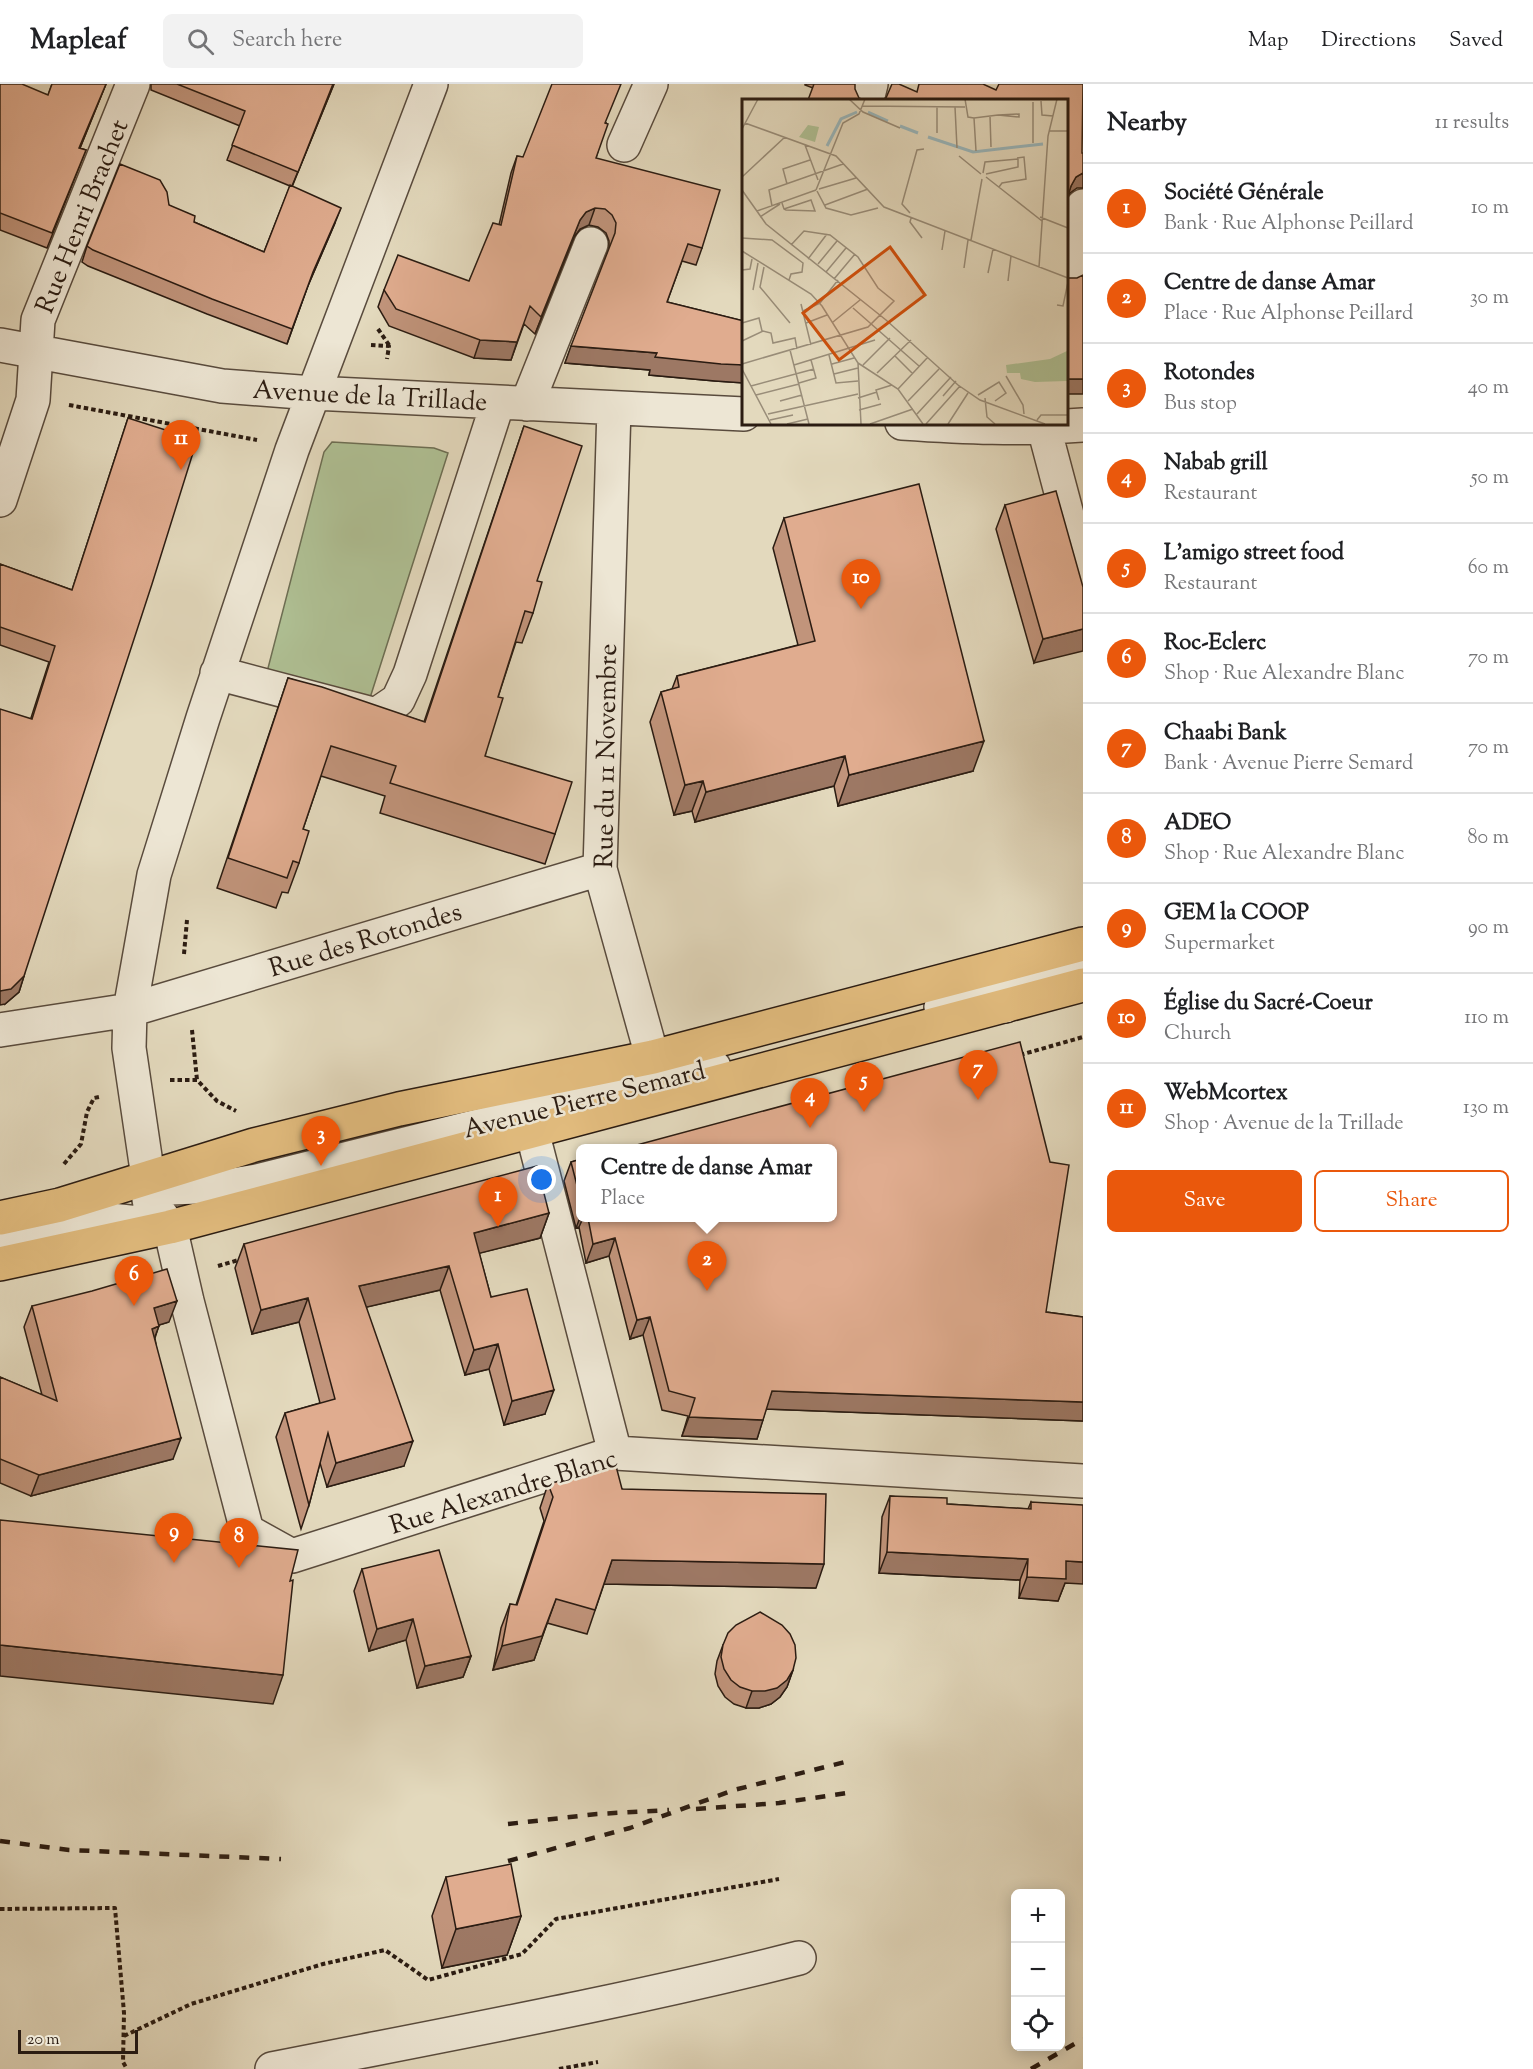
<!DOCTYPE html>
<html lang="en">
<head>
<meta charset="utf-8">
<style>
  body { margin:0; font-family:"Sorts Mill Goudy",serif; background:#f2f2f2; color:#202124 }
  .controls { position:absolute; right:18px; bottom:18px; display:grid; overflow:hidden; border-radius:9px; box-shadow:0 3px 15px #0003 }
  .controls button { width:54px; height:54px; display:grid; place-items:center; padding:0; border:0; border-bottom:2px solid #e0e0e0; background:#fff; color:#202124; font:30px sans-serif }
  .scale { position:absolute; left:18px; bottom:15px; width:120px; box-sizing:border-box; padding-left:6px; border:3px solid #2b1c12; border-top:0; font-size:16px; line-height:21px; white-space:nowrap; color:#2b1c12; -webkit-text-stroke:4px #ede6d4; paint-order:stroke }
  .you { position:absolute; left:542px; top:1096px; width:21px; height:21px; margin:-15px; border:4px solid #fff; border-radius:50%; background:#1a73e8; box-shadow:0 0 0 9px #1a73e833 }
  .badge { display:grid; place-items:center; width:39px; height:39px; border-radius:50%; background:#ea580c; color:#fff; font-size:20px; font-weight:700 }
  .pin { position:absolute; translate:-50% -50px; filter:drop-shadow(0 2px 3px #0008) }
  .pin::after { content:''; position:absolute; top:32px; width:21px; height:18px; background:inherit; clip-path:polygon(0 0,100% 0,50% 100%) }
  .popup { position:absolute; left:576px; top:1060px; width:261px; height:78px; box-sizing:border-box; display:grid; place-content:center; border-radius:9px; background:#fff; filter:drop-shadow(0 2px 4px #0005); font-size:20px; white-space:nowrap; color:#757577 }
  .popup b { font-size:22px; color:#202124 }
  .popup::after { content:''; position:absolute; left:50%; top:100%; margin-left:-12px; border:12px solid transparent; border-top-color:#fff }
  .list { margin:0; padding:0; list-style:none }
  h2 { display:flex; justify-content:space-between; align-items:center; height:78px; margin:0; padding:0 24px; font-size:26px }
  h2 small { font-size:20px; font-weight:400; color:#757577 }
  .list li { display:grid; grid-template-columns:39px 1fr auto; gap:18px; align-items:center; box-sizing:border-box; height:90px; padding:0 24px; border-top:2px solid #e0e0e0 }
  .list b { display:block; font-size:22px; white-space:nowrap }
  .list p { margin:0; font-size:20px; white-space:nowrap; color:#757577 }
  .list em { font-size:20px; font-style:normal; color:#757577 }
  .actions { display:flex; gap:12px; padding:18px 24px }
  .actions a { flex:1; padding:14px 0; border:2px solid #ea580c; border-radius:9px; text-align:center; font-size:21px; color:#ea580c }
  .actions .main { background:#ea580c; color:#fff }
  .icon { flex:none; width:33px; height:33px; fill:none; stroke:currentColor; stroke-width:2; stroke-linecap:round; stroke-linejoin:round }
  .map { position:relative; flex:none; width:1083px; height:1985px; overflow:hidden }
  header { display:flex; align-items:center; gap:36px; box-sizing:border-box; height:84px; padding:0 30px; background:#fff; border-bottom:2px solid #e0e0e0 }
  header strong { font-size:28px }
  nav { display:flex; gap:33px; margin-inline-start:auto; font-size:21px }
  .search { width:420px; height:54px; background:#f2f2f2; display:flex; align-items:center; gap:15px; box-sizing:border-box; padding:0 21px; border-radius:9px; color:#757577; font-size:22px }
  main { display:flex }
  aside { flex:1; background:#fff }
  .map>svg:first-child { display:block }
</style>
</head>
<body>
<header>
<strong>Mapleaf</strong>
<div class="search"><svg class="icon" aria-label="search" viewBox="0 0 24 24"><circle cx="10" cy="10" r="6"/><path d="M15 15l6 6"/></svg>Search here</div>
<nav><a>Map</a><a>Directions</a><a>Saved</a></nav>
</header>
<main>
<div class="map">
<svg width="1083" height="1985" viewBox="0 0 1083 1985">
  <rect width="100%" height="100%" fill="#e3d9bd"/>
  <filter id="stains"><feTurbulence type="fractalNoise" baseFrequency=".00333" numOctaves="4"/><feColorMatrix values="0 0 0 0 .2 0 0 0 0 .09 0 0 0 0 .02 0 0 0 .5 -.17"/></filter>
  <radialGradient id="worn" r=".72"><stop offset=".6" stop-color="#630" stop-opacity="0"/><stop offset="1" stop-color="#630" stop-opacity=".3"/></radialGradient>
  <path fill="#afc094" stroke="#6d6e53" stroke-width="1.5" d="M332,358L434,364L448,369L369,617L267,588L324,368Z"/>
  <g fill="none" stroke-linecap="round" stroke-linejoin="round">
    <defs>
      <path id="minor" d="M431,0L292,366L203,634L154,791L130,926L129,964L148,1093L149,1116L170,1143L187,1217L247,1447L292,1472L615,1369L1083,1397
        M867,16L871,0
        M624,61L651,0
        M1066,192L1083,122
        M0,261L222,302L313,309L744,330
        M527,320L591,160
        M614,324L600,785L660,1001
        M902,339C963,343 1022,346 1083,341
        M1044,344L1083,491
        M0,416L33,316L38,236L133,0
        M217,589L376,631L398,616L410,590L498,318
        M1005,922L1025,895L1083,880
        M941,923L980,913L1004,881
        M0,946L130,926L600,785
        M532,1047L615,1369
        M148,1093L170,1104L227,1102L257,1097L714,983
        M0,1152L93,1134L165,1142
        M272,1985C448,1950 625,1918 799,1874"/>
      <path id="major" d="M0,1134L60,1121L254,1061L399,1025L653,973L1083,860
        M0,1180L170,1143L1083,901"/>
    </defs>
    <use href="#minor" stroke="#594b3d" stroke-width="36"/>
    <use href="#major" stroke="#2b1c12" stroke-width="36"/>
    <path stroke="#2b1c12" stroke-width="4" stroke-dasharray="4.5 3" stroke-linecap="butt" d="M378,245L389,261
      M371,261L389,262L387,275
      M69,321L257,356
      M184,870L187,836
      M192,946L197,996
      M1020,971L1083,953
      M170,996H197L217,1017L236,1027
      M64,1080L81,1060L87,1028L94,1014L99,1013
      M218,1182L242,1175
      M0,1825L115,1824L124,1929L123,1978L127,1985
      M124,1952L191,1920L323,1880L385,1866L428,1896L522,1870L556,1835L779,1795
      M559,1985L598,1978"/>
    <use href="#minor" stroke="#ede6d4" stroke-width="33"/>
    <use href="#major" stroke="#e2bc7e" stroke-width="33"/>
    <path stroke="#2b1c12" stroke-width="4.5" stroke-dasharray="10 10" stroke-linecap="butt" d="M696,1725L779,1719L854,1708
      M508,1740L597,1730L669,1726
      M0,1757L69,1766L281,1775
      M508,1777L630,1744L734,1706L849,1677
      M1031,1985L1083,1955"/>
  </g>
  <path fill="#c1947b" stroke="#2b1c12" stroke-width="1.5" d="M0,0L48,11L52,0H106L80,64L86,66L47,164L0,146Z
    M151,0H334L292,102L335,139L307,204L287,260L207,230L88,182L82,178L87,162L169,121L194,138L264,168L290,102L227,76L240,42L151,6Z
    M805,0H855L813,4L805,1Z
    M606,39L596,74L702,164L696,181L682,177L667,218L744,237V299L715,297L649,291L650,286L565,279L609,165V157L606,149L598,143L589,141L580,145L574,153L535,250L524,240L511,276L474,274L389,242L378,223L384,206L469,197L499,141L511,89L517,72L523,73Z
    M128,334L24,892L19,908L5,920L31,634L49,578L0,561V480L72,506Z
    M524,342L537,497L533,529L522,559L516,558L498,613L485,672L555,750L545,780L380,729L385,712L321,692L303,745L299,779L288,809L282,808L276,824L217,804L288,594L424,638Z
    M1005,421L1083,503L1034,579L996,445Z
    M784,434L973,687L838,722L834,702L695,738L692,727L674,731L650,638L661,608L672,605L677,592L798,561L773,464Z
    M581,1075V1134H833L1046,1228L1083,1233V1337L766,1325L757,1355L682,1352L688,1332L662,1326L643,1251L630,1255L609,1172L586,1179L579,1143L576,1144L564,1097L571,1078Z
    M549,1129L540,1154L479,1169L491,1213L545,1330L504,1341L489,1285L465,1291L440,1206L366,1223L404,1382L327,1403L320,1379L309,1421L301,1445L276,1353L285,1329L320,1319L299,1238L252,1250L235,1184L244,1160Z
    M32,1222L169,1238L159,1241L155,1254L173,1375L31,1412L0,1399V1293L42,1311L24,1243Z
    M548,1400L622,1405L816,1504L604,1500L587,1550L547,1539L534,1576L493,1586L501,1544L510,1520L516,1521L544,1437L540,1424Z
    M890,1412L947,1420L1028,1425L1031,1418L1065,1499L1058,1517L1019,1514L1020,1496L879,1489L882,1433Z
    M362,1485L471,1572L463,1593L417,1604L406,1556L369,1567L354,1507Z
    M723,1561L793,1586L787,1603L780,1613L771,1620L759,1624H746L734,1620L725,1613L718,1602L715,1590L717,1577Z
    M446,1793L521,1832L507,1871L442,1884L432,1832Z"/>
  <path fill="#9d7864" stroke="#2b1c12" stroke-width="1.5" d="M106,0L74,79L79,64Z
    M333,0H334L292,103L298,88Z
    M1083,89V104H1077L1070,109L1066,114L1071,102L1076,93Z
    M341,124L335,139L307,204L287,260L313,188Z
    M595,124L589,141L580,145L574,153L535,250L580,136L586,128Z
    M480,256L517,258L511,276L474,274Z
    M571,262L657,269L744,281V299L715,297L649,291L650,286L565,279Z
    M1066,295H1083V310H1066Z
    M1083,545V567L1034,579L1043,555Z
    M984,657L973,687L838,722L849,691Z
    M845,672L834,702L695,738L706,708Z
    M703,697L692,727L674,731L685,701Z
    M24,892L19,908L5,920L0,921V907Z
    M549,1129L540,1154L465,1173L474,1149Z
    M581,1131V1134H583L579,1143L576,1144Z
    M615,1154L609,1172L586,1179L593,1160Z
    M449,1182L440,1206L350,1227L359,1202Z
    M308,1214L299,1238L252,1250L261,1226Z
    M177,1217L169,1238L146,1245L154,1224Z
    M650,1233L643,1251L630,1255L637,1236Z
    M159,1242L151,1263L152,1245Z
    M498,1260L489,1285L465,1291L474,1266Z
    M554,1306L545,1330L504,1341L512,1317Z
    M772,1307L1083,1318V1337L765,1325Z
    M689,1333L763,1336L757,1355L682,1352Z
    M181,1354L173,1375L31,1412L39,1391Z
    M413,1357L404,1382L327,1403L336,1379Z
    M887,1468L1028,1475L1020,1496L879,1489Z
    M612,1476L824,1480L816,1504L604,1500Z
    M1066,1477L1083,1478V1500L1065,1499L1058,1517L1019,1514L1027,1493Z
    M556,1515L534,1576L493,1586L502,1562Z
    M413,1535L406,1556L369,1567L377,1545Z
    M0,1561L283,1591L273,1620L0,1592Z
    M471,1572L463,1593L417,1604L425,1582Z
    M793,1586L787,1603L780,1613L771,1620L759,1624H746L752,1607Z
    M521,1832L507,1871L442,1884L456,1845Z"/>
  <path fill="#e0ac8f" stroke="#2b1c12" stroke-width="1.5" d="M0,0H22L48,11L52,0H106L79,64L86,66L52,149L0,129Z
    M177,0H333L298,88L232,61L245,27Z
    M552,0H621L605,39L608,40L596,74L720,106L702,164L688,160L667,218L744,237V281L721,280L655,273L657,269L571,262L615,149L616,139L612,131L605,125L595,124L586,128L580,136L541,233L530,222L517,258L480,256L396,225L384,206L398,171L469,197L493,139L501,141L517,72L523,73Z
    M814,0H855V5L859,14L864,16H808Z
    M892,0H899L917,8L919,0H983L996,6L999,0H1083L1082,69H1083V89L1076,93L1071,102L1066,119V16H881L886,14Z
    M120,80L160,96L167,108L169,121L195,132L194,138L264,168L290,101L341,124L313,188L292,245L212,215L93,166L87,162Z
    M1083,191V295H1066V194H1077Z
    M128,334L197,356L152,500L24,892L11,905L0,907V625L32,635L55,562L0,543V480L72,506Z
    M524,342L582,362L537,497L542,498L533,529L525,527L498,613L503,614L485,672L572,698L555,750L390,699L396,682L331,662L303,745L309,747L299,779L293,777L287,794L228,774L288,594L322,603L425,638Z
    M919,400L984,657L849,691L845,672L706,708L703,697L685,701L661,608L679,603L677,592L815,557L784,434Z
    M1056,407L1083,503V545L1043,555L1005,421Z
    M1020,958L1050,1078L1069,1081L1046,1228L1083,1233V1318L772,1307L763,1336L689,1333L695,1314L669,1307L650,1233L637,1236L615,1154L593,1160L588,1134H833V1065H622Z
    M581,1075V1117L571,1078Z
    M537,1082L549,1129L474,1149L491,1213L527,1205L554,1306L512,1317L498,1260L474,1266L449,1182L359,1202L413,1357L336,1379L328,1349L309,1421L285,1329L335,1315L308,1214L261,1226L244,1160Z
    M167,1185L177,1217L154,1224L159,1242L152,1245L181,1354L39,1391L0,1375V1293L57,1317L32,1222L92,1207Z
    M616,1382L622,1405L826,1410L824,1480L612,1476L595,1526L556,1515L542,1552L502,1562L510,1520L517,1521L553,1413L548,1400Z
    M890,1412L947,1414V1420L1031,1425V1418L1083,1421V1478L1066,1477V1495L1027,1493L1028,1475L887,1468Z
    M0,1436L298,1466L290,1497L293,1496L283,1591L0,1561Z
    M439,1466L471,1572L425,1582L413,1535L377,1545L362,1485Z
    M760,1528L782,1541L790,1550L795,1561L796,1574L793,1586L787,1596L777,1604L765,1607H752L740,1603L731,1596L724,1585L721,1573L723,1561L728,1549L736,1541Z
    M511,1780L521,1832L456,1845L446,1793Z"/>
  <g text-anchor="middle" stroke-width="5" stroke-linejoin="round" paint-order="stroke">
    <g font-size="26" fill="#2b1c12" stroke="#ede6d4">
      <text transform="translate(81 132) rotate(-68)" y="9">Rue Henri Brachet</text>
      <text transform="translate(370 311) rotate(3)" y="9">Avenue de la Trillade</text>
      <text transform="translate(605 672) rotate(-89)" y="9">Rue du 11 Novembre</text>
      <text transform="translate(365 855) rotate(-17)" y="9">Rue des Rotondes</text>
      <text transform="translate(584 1015) rotate(-14)" y="9">Avenue Pierre Semard</text>
      <text transform="translate(503 1407) rotate(-17)" y="9">Rue Alexandre Blanc</text>
    </g>
  </g>
  <g transform="translate(742 15)">
    <rect width="326" height="326" fill="#e3d9bd"/>
    <path d="M66,26L77,28L73,43L57,38ZM325,252V282L293,283L279,280L278,274H265L264,266L308,260Z" fill="#afc094"/>
    <path fill="none" stroke="#9ab7bc" stroke-width="3" d="M126,13L146,22M158,27L176,34M186,38L231,53L301,45M85,47L99,20L115,13"/>
    <path fill="none" stroke="#998d79" stroke-width="1.5" d="M107,0L121,13L158,29M223,0L226,18L232,19L256,16L277,15V18L256,16M299,2L300,16L311,17M120,7L223,8M213,8L215,49M248,17L249,48M232,19L234,52M3,24L94,57L142,108L326,179M0,30L16,0M307,32H326M195,34V8M291,44V3M63,46L76,81M217,57L239,75M241,74L243,63L276,60V68L244,75M0,78L43,38M244,78L300,122M45,85L41,70L68,61M257,88L260,84L284,80L282,58L275,59M77,90L114,79M0,91L24,125L144,221L216,286L238,301L303,325M74,91L101,24L117,15L123,0M75,92L84,109L109,116L136,109M40,104L42,110L44,111L73,112L69,101L42,110M83,106L126,90M30,107L27,91L101,65M15,112L74,91M168,114L160,105L175,51L182,50M18,118L38,105M298,118L326,129M169,119L168,123L180,139M0,139L30,141L61,164L60,173L49,175L47,181M229,141L240,80M200,151L203,132M0,152L69,195L80,207L116,264L119,325M66,160L85,135M76,165L95,142M22,168L18,188L48,224M297,168L306,37L315,0M222,169L226,141M0,171L8,170L10,160M84,173L104,149M246,174L251,150M92,180L113,155M266,182L269,157M11,191L16,164M78,204L96,181M59,205L69,246M315,206L321,207L326,183M111,209L177,267M61,212L78,204M91,223L118,201M0,224L17,219L20,232M64,224L85,216M0,242L21,232L29,234L31,244L53,239L55,250M48,251L67,325M87,256L94,284L116,282M153,257L171,275M116,264L156,290L181,325M0,265L126,228L152,202L136,189L116,158L88,136L62,132L49,146M90,265L112,259M52,266L133,241M121,266L148,239M0,270L29,325M135,274L169,241M92,275L116,269M264,277L281,306L282,315M57,284L74,279L69,261M9,287L72,270M156,290L186,258M14,296L57,285M236,296L257,283L264,294L253,302M201,297L214,282M116,299L135,293M243,299L245,318L253,325M137,301L134,291L150,286M38,302L60,296M166,302L197,270M117,311L139,305M26,315L116,295M175,315L209,278M28,321L51,316M295,321L299,316H326M45,325L66,320M128,325L171,310M184,325L218,287M206,325L226,294"/>
    <path fill="#cc500d" fill-opacity="0.15" stroke="#cc500d" stroke-width="3" d="M148,148L183,196L97,261L61,214Z"/>
    <rect width="326" height="326" fill="none" stroke="#2b1c12" stroke-width="3"/>
  </g>
  <rect width="100%" height="100%" filter="url(#stains)"/>
  <rect width="100%" height="100%" fill="url(#worn)"/>
</svg>
<div class="controls">
<button>+</button>
<button>−</button>
<button><svg class="icon" aria-label="locate" viewBox="0 0 24 24"><circle cx="12" cy="12" r="6"/><path d="M12 2v4M12 18v4M2 12h4M18 12h4"/></svg></button>
</div>
<div class="scale">20 m</div>
<div class="you"></div>
<div class="pin badge" style="left:498px;top:1143px">1</div>
<div class="pin badge" style="left:707px;top:1207px">2</div>
<div class="popup"><b>Centre de danse Amar</b>Place</div>
<div class="pin badge" style="left:321px;top:1082px">3</div>
<div class="pin badge" style="left:810px;top:1044px">4</div>
<div class="pin badge" style="left:864px;top:1028px">5</div>
<div class="pin badge" style="left:134px;top:1222px">6</div>
<div class="pin badge" style="left:978px;top:1016px">7</div>
<div class="pin badge" style="left:239px;top:1484px">8</div>
<div class="pin badge" style="left:174px;top:1479px">9</div>
<div class="pin badge" style="left:861px;top:525px">10</div>
<div class="pin badge" style="left:181px;top:386px">11</div>
</div>
<aside>
<h2>Nearby<small>11 results</small></h2>
<ul class="list">
<li><span class="badge">1</span><div><b>Société Générale</b><p>Bank · Rue Alphonse Peillard</p></div><em>10 m</em></li>
<li><span class="badge">2</span><div><b>Centre de danse Amar</b><p>Place · Rue Alphonse Peillard</p></div><em>30 m</em></li>
<li><span class="badge">3</span><div><b>Rotondes</b><p>Bus stop</p></div><em>40 m</em></li>
<li><span class="badge">4</span><div><b>Nabab grill</b><p>Restaurant</p></div><em>50 m</em></li>
<li><span class="badge">5</span><div><b>L'amigo street food</b><p>Restaurant</p></div><em>60 m</em></li>
<li><span class="badge">6</span><div><b>Roc-Eclerc</b><p>Shop · Rue Alexandre Blanc</p></div><em>70 m</em></li>
<li><span class="badge">7</span><div><b>Chaabi Bank</b><p>Bank · Avenue Pierre Semard</p></div><em>70 m</em></li>
<li><span class="badge">8</span><div><b>ADEO</b><p>Shop · Rue Alexandre Blanc</p></div><em>80 m</em></li>
<li><span class="badge">9</span><div><b>GEM la COOP</b><p>Supermarket</p></div><em>90 m</em></li>
<li><span class="badge">10</span><div><b>Église du Sacré-Coeur</b><p>Church</p></div><em>110 m</em></li>
<li><span class="badge">11</span><div><b>WebMcortex</b><p>Shop · Avenue de la Trillade</p></div><em>130 m</em></li>
</ul>
<div class="actions"><a class="main">Save</a><a>Share</a></div>
</aside>
</main>
</body>
</html>
